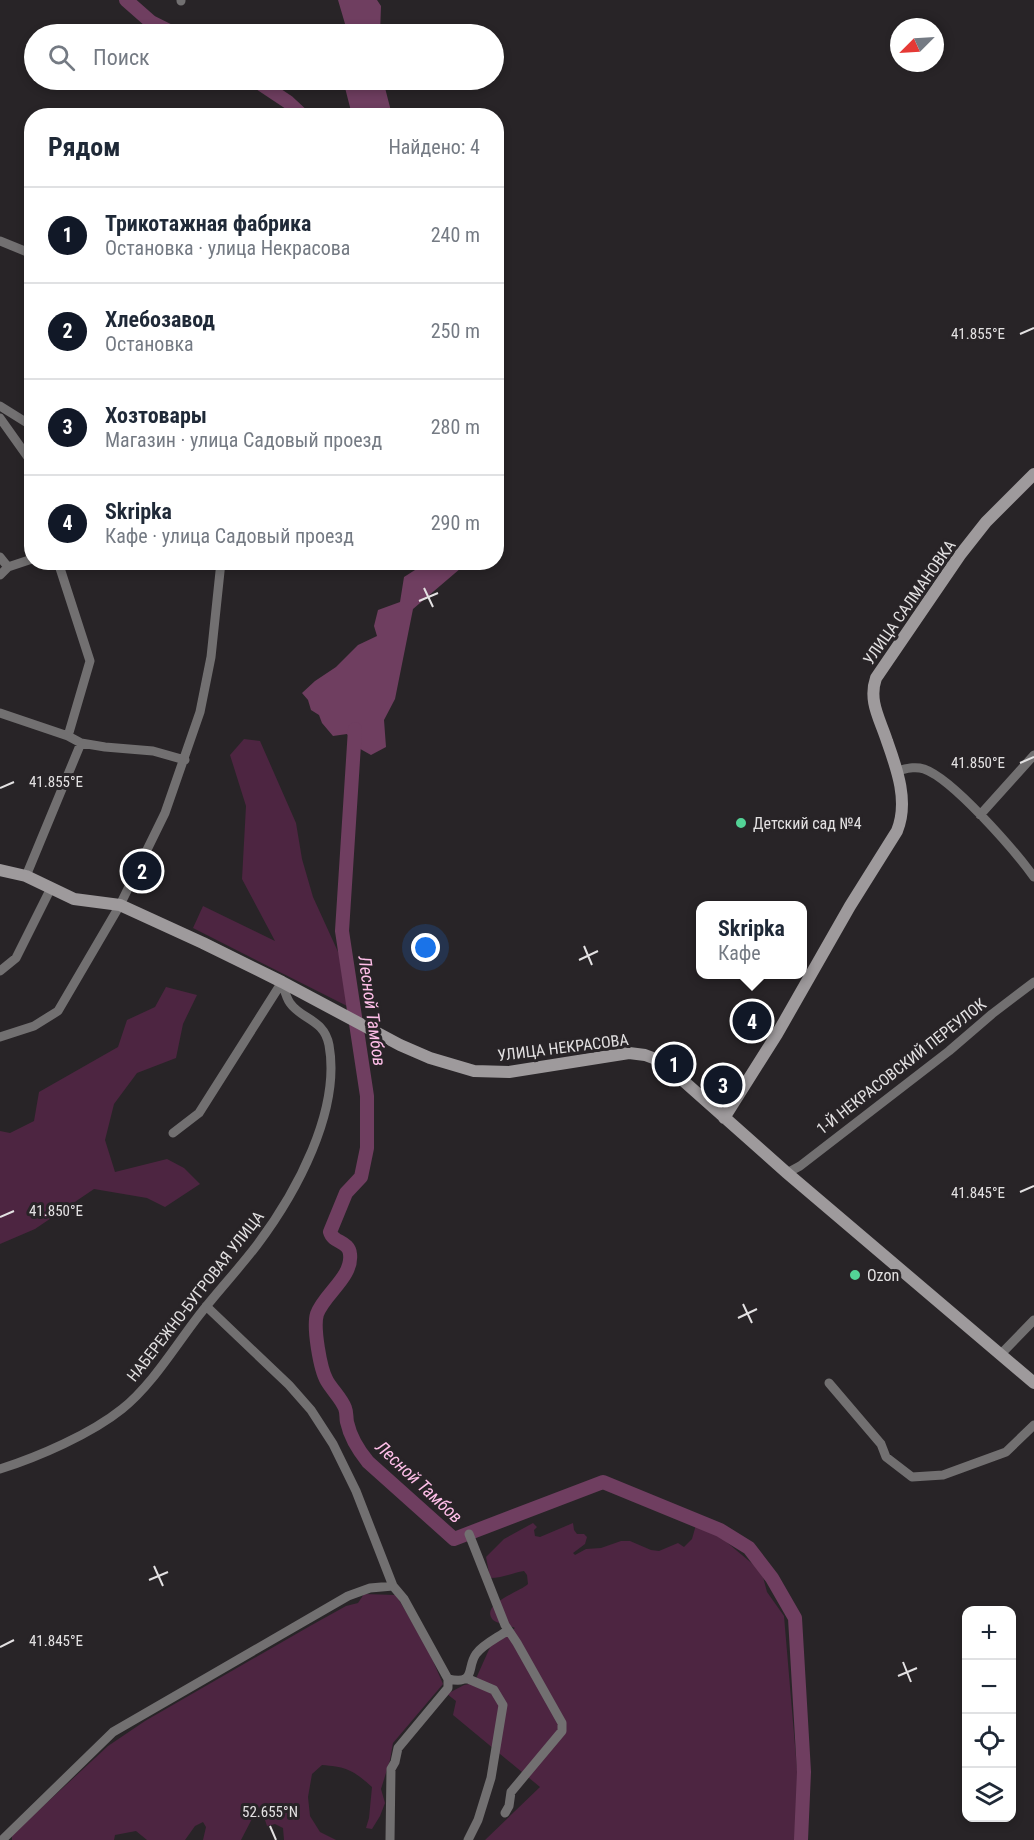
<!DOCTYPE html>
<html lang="ru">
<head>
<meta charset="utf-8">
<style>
  body { margin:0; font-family:"Roboto Condensed",sans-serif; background:#f6f6f7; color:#1f2937 }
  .controls { position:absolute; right:18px; bottom:18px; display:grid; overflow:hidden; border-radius:12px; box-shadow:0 3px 9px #0003 }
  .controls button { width:54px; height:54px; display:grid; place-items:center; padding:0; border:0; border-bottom:2px solid #e0e1e3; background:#fff; color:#1f2937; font:30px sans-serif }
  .compass { position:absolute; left:890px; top:18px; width:54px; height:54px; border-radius:50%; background:#fff; box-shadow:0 3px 9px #0003; rotate:246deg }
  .you { position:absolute; left:426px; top:948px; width:21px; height:21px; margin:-15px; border:4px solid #fff; border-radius:50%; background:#1a73e8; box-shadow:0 0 0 9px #1a73e833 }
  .badge { display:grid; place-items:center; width:39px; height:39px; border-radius:50%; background:#111827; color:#fff; font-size:20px; font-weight:700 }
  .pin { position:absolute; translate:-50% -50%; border:3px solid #fff; box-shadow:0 2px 6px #0006 }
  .popup { position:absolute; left:696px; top:901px; width:111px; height:78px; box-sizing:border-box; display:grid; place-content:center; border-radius:12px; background:#fff; filter:drop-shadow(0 2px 4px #0005); font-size:20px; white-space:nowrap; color:#747a83 }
  .popup b { font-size:22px; color:#1f2937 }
  .popup::after { content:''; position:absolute; left:50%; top:100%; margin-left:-12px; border:12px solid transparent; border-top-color:#fff }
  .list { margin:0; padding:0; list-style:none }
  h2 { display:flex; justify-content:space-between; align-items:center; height:78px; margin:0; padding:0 24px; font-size:26px }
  h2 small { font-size:20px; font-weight:400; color:#747a83 }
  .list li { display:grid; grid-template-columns:39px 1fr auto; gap:18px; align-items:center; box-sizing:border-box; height:96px; padding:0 24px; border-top:2px solid #e0e1e3 }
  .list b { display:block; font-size:22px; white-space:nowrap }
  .list p { margin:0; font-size:20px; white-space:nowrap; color:#747a83 }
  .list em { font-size:20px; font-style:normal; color:#747a83 }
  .icon { flex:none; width:33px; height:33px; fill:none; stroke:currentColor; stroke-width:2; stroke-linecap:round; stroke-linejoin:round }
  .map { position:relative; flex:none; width:1034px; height:1840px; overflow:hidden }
  .search { position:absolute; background:#fff; box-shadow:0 3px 9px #0003; left:24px; top:24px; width:480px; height:66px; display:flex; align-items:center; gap:15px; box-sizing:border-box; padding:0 21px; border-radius:33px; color:#747a83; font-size:22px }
  .panel { position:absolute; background:#fff; box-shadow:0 3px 9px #0003; left:24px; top:108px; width:480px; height:462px; border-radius:24px }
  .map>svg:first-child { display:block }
</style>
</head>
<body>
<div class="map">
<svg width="1034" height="1840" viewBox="0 0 1034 1840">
  <rect width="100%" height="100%" fill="#282427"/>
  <path fill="#4d2541" d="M244,739L260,741L296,823L302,859L313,897L339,954L347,1006L193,928L203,906L275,941L242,879L246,806L230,755Z
    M166,987L197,995L183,1024L176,1058L137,1073L114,1104L105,1140L115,1172L167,1159L184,1168L200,1184L165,1207L147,1198L94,1189L35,1229L0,1244V1131L10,1133L34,1121L39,1092L118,1047L127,1020L155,1007Z
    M698,1518L755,1566L763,1577L767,1592L784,1616L803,1840H485L540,1787L453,1715L456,1701L447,1694L464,1685L474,1683L491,1645L515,1628C509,1625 498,1624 493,1620C479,1604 520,1592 528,1584L527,1575L524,1571C512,1573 502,1578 490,1578L486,1557L504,1539L533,1523L537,1527L534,1530L535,1536L540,1537L573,1523L574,1530L577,1534H584L587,1537L585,1544L573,1553L575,1555L586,1549L601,1548L621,1541H630L651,1550L659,1551L678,1543L684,1547L692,1539Z
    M364,1594L396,1595L427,1647L443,1684L393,1743L390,1760L381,1789L385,1803L380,1816L372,1829L366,1828L369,1818L372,1787C353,1770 347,1767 322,1765L312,1774L308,1797L310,1816L320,1832L336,1840H284L283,1828L275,1824L267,1826L263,1814L257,1809L241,1840H203L206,1827L203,1822L195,1826L185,1840H147L136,1831L115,1835L114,1840H12V1835L108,1746L145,1721L310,1626L346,1606L358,1603Z"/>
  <path fill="#6f3e60" d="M338,0H377L381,6L380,34H348Z
    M343,80H383L392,115H352Z
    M426,563H464L461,568L413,609L395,699L384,720L386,747L371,755L355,746L347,734L333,736L322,723L319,715L311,710L308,700L302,693L315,681L336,667L358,645L377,636L374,626L378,610L400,602L404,577Z"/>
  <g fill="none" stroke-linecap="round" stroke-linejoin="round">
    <path stroke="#6f3e60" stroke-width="14" d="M126,0L151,22L175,34
      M255,80L288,102L303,116
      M355,729L342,931L367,1096V1148L361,1177L346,1193L330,1232C333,1243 349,1241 350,1254C353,1277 324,1294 317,1314C313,1327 320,1369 327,1381C333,1391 341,1398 345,1408C347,1413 346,1417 347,1422C350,1436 359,1451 368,1462L454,1539L603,1482L720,1530L749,1548L772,1578L795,1618L804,1772L801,1840"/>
    <path stroke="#727071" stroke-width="9" d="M181,1V0
      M0,241L32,254
      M0,406L32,426
      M0,418L32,463
      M0,557L8,567
      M58,562L90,661L68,736
      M0,575L8,567L32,559
      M0,713L68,736L81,743L105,747L153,751L185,760
      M896,771C906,769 914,766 924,769C953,779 1015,851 1034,877
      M980,815L1034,755
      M26,876L81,743
      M0,971L16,958L51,888
      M0,1037L34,1026L58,1011L120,905L165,813L200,712L211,657L221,562
      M173,1133L199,1113L282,982
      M787,1173L800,1166L949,1051L992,1014L1034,982
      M206,1306L289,1385L311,1410L333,1444L356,1491L393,1586L404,1599L448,1679V1688L398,1748L395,1762L391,1769L390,1840
      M1000,1355L1034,1320
      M829,1383L881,1444L886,1457L912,1477L943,1475L1006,1452L1034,1425
      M0,1469C38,1457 91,1434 122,1409C151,1386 174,1348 197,1318C216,1293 238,1270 257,1245C296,1193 341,1111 329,1045C324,1019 302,1020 290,1003C286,998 284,988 282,982
      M469,1534L505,1625L517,1643L562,1723V1731L511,1792L509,1806L505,1813
      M466,1678L494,1690L503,1705L491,1778L478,1820L468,1840
      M448,1679C477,1685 466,1668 476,1654C483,1644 499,1637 508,1630
      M2,1840L113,1732L348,1596L370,1588L393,1586"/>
    <path stroke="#9e9a9c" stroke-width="12" d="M0,870L26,876L74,899L120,905L203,943L282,982L400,1045L430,1058L474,1071L509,1072L629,1053L645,1055L661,1061L787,1173L1034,1383
      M724,1118L777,1034L850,906L897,831C909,802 897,769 887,741C880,719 868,701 876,678L960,555L986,522L1034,474"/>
  </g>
  <path fill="none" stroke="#e3e1e2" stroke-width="2" d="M1020,334L1034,328M424,588L433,607M419,601L438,593M1020,763L1034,757M0,788L14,782M584,946L592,965M579,960L598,951M1020,1192L1034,1186M0,1217L14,1211M743,1304L752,1323M738,1318L757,1309M154,1566L163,1586M149,1580L168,1572M0,1647L14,1640M903,1662L911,1682M898,1676L917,1668M270,1826L276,1840"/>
  <g fill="#53d396" stroke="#282427" stroke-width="2">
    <circle cx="741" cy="823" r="6"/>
    <circle cx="855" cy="1275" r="6"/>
  </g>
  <g text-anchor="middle" stroke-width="6" stroke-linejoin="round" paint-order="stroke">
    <g font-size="16" fill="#e3e1e2" stroke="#282427">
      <text transform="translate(909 602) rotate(-55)" y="6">УЛИЦА САЛМАНОВКА</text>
      <text transform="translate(563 1047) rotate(-7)" y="6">УЛИЦА НЕКРАСОВА</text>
      <text transform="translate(901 1066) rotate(-38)" y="6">1-Й НЕКРАСОВСКИЙ ПЕРЕУЛОК</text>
      <text transform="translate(195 1296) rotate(-52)" y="6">НАБЕРЕЖНО-БУГРОВАЯ УЛИЦА</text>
    </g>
    <g font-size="16" fill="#e3e1e2" stroke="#282427" text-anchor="start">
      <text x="753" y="829">Детский сад №4</text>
      <text x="867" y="1281">Ozon</text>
    </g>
    <g font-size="18" font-style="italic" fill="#febee8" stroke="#282427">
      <text transform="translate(372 1011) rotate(82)" y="6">Лесной Тамбов</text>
      <text transform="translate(419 1482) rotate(43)" y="6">Лесной Тамбов</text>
    </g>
  </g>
  <g font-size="15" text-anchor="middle" fill="#e3e1e2" stroke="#282427" stroke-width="6" stroke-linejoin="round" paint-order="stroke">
    <text x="978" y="339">41.855°E</text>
    <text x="978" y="768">41.850°E</text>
    <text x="56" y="787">41.855°E</text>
    <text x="978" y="1198">41.845°E</text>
    <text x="56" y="1216">41.850°E</text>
    <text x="56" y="1646">41.845°E</text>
    <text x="270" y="1817">52.655°N</text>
  </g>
</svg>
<div class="controls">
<button>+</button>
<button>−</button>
<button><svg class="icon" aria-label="locate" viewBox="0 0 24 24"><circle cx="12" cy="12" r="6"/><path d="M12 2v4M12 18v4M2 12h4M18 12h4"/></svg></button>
<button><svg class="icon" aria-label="layers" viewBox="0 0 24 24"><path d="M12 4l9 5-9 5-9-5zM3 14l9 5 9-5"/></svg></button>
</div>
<svg class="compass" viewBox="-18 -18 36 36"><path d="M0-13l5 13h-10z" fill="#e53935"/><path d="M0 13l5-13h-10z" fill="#747a83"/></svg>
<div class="you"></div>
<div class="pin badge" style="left:674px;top:1064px">1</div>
<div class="pin badge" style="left:142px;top:871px">2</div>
<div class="pin badge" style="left:723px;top:1085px">3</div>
<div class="pin badge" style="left:752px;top:1021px">4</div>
<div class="popup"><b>Skripka</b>Кафе</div>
<div class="search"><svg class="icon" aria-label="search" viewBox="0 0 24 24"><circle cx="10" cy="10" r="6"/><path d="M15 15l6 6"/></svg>Поиск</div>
<section class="panel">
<h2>Рядом<small>Найдено: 4</small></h2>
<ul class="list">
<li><span class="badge">1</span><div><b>Трикотажная фабрика</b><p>Остановка · улица Некрасова</p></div><em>240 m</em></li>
<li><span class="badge">2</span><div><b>Хлебозавод</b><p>Остановка</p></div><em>250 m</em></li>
<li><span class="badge">3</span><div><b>Хозтовары</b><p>Магазин · улица Садовый проезд</p></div><em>280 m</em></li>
<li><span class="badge">4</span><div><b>Skripka</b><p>Кафе · улица Садовый проезд</p></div><em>290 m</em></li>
</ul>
</section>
</div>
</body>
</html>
